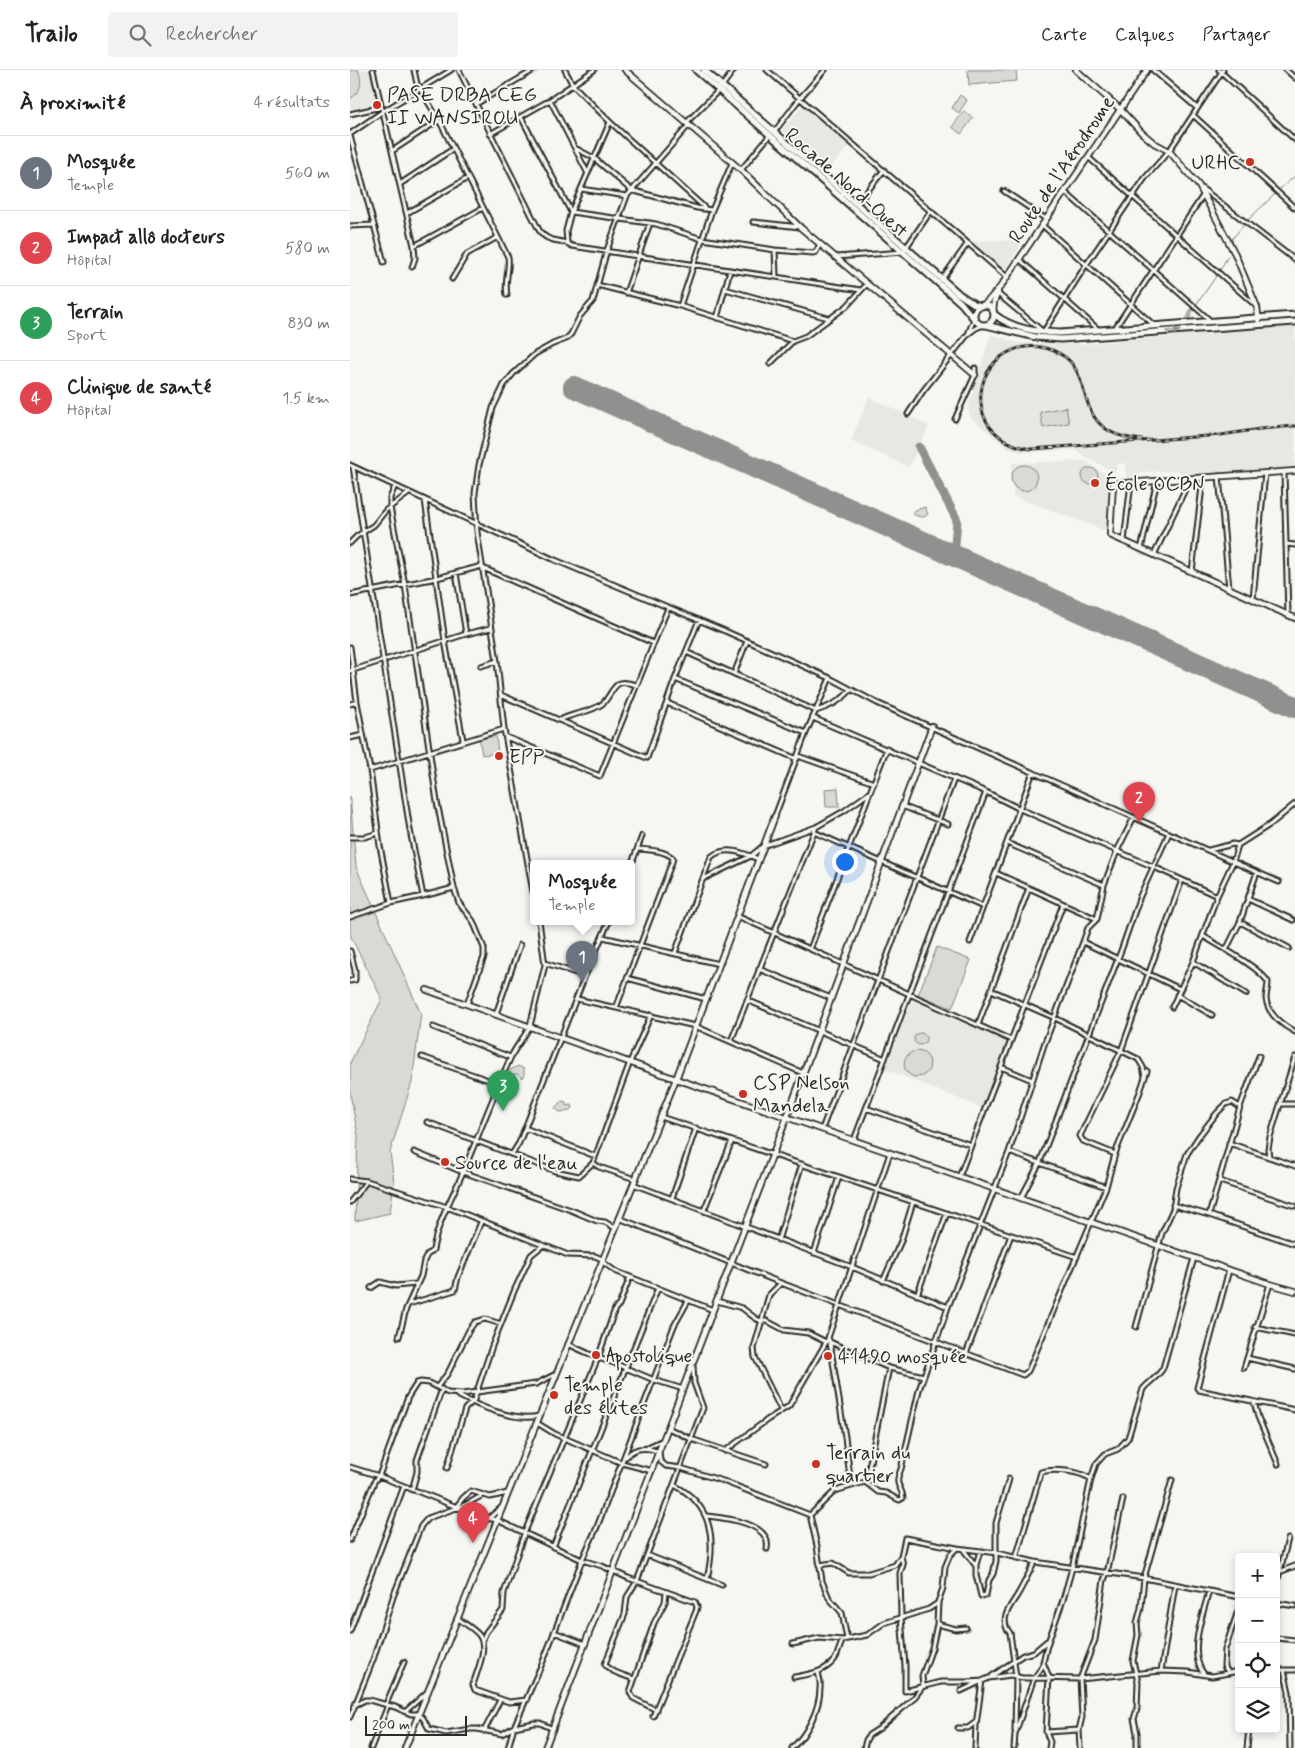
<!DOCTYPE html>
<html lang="fr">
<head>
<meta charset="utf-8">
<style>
  body { margin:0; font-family:Mynerve,sans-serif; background:#f2f2f2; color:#222 }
  .controls { position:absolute; right:15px; bottom:15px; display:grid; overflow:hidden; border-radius:5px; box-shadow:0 2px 8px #0003 }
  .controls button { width:45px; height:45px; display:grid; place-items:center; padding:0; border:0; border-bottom:1px solid #e0e0e0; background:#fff; color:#222; font:25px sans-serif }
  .scale { position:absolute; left:15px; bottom:12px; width:102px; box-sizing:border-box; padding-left:5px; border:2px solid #2b2b2b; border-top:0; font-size:14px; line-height:18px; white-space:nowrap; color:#2b2b2b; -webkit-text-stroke:4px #f6f6f2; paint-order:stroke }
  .you { position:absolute; left:494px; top:791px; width:18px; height:18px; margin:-12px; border:4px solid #fff; border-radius:50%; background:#1a73e8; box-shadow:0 0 0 8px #1a73e833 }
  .badge { display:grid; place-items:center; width:32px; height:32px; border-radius:50%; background:#0b8043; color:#fff; font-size:16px; font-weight:700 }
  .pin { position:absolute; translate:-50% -41px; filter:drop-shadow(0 1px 2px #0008) }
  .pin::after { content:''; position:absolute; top:26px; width:18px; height:15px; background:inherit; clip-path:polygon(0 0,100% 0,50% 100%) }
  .popup { position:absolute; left:180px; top:790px; width:105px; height:65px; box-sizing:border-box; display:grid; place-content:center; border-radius:5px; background:#fff; filter:drop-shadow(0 1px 4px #0005); font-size:16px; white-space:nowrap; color:#767676 }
  .popup b { font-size:19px; color:#222 }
  .popup::after { content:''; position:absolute; left:50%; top:100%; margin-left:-10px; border:10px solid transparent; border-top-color:#fff }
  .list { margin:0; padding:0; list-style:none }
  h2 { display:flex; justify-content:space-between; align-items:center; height:65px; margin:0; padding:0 20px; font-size:21px }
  h2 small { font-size:16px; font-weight:400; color:#767676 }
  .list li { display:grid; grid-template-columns:32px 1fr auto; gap:15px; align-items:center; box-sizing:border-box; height:75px; padding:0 20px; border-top:1px solid #e0e0e0 }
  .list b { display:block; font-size:19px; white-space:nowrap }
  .list p { margin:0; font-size:16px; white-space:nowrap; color:#767676 }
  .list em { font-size:16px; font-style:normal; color:#767676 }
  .icon { flex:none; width:28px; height:28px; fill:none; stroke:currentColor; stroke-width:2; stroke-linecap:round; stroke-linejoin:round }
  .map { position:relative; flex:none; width:945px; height:1678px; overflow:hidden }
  header { display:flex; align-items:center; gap:30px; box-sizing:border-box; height:70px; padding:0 25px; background:#fff; border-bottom:1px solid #e0e0e0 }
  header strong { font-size:24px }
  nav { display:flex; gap:28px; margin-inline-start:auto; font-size:18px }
  .search { width:350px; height:45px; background:#f2f2f2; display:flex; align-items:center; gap:12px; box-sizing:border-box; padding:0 18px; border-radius:5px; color:#767676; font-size:19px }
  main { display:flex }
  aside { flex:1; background:#fff }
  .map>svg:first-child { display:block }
</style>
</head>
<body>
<header>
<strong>Trailo</strong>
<div class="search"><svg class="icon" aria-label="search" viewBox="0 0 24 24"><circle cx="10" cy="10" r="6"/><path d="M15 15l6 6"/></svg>Rechercher</div>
<nav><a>Carte</a><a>Calques</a><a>Partager</a></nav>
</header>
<main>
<aside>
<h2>À proximité<small>4 résultats</small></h2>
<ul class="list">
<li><span class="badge" style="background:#6b7280">1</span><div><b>Mosquée</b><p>Temple</p></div><em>560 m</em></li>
<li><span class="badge" style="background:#e0444e">2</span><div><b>Impact allô docteurs</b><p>Hôpital</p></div><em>580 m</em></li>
<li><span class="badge" style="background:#2e9e5b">3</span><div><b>Terrain</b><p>Sport</p></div><em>830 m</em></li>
<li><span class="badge" style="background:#e0444e">4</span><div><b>Clinique de santé</b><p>Hôpital</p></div><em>1.5 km</em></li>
</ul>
</aside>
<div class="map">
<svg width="945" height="1678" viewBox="0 0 945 1678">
  <rect width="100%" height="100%" fill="#f6f6f2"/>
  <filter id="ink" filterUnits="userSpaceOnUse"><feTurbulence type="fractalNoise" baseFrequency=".02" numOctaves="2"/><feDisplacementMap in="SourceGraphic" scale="10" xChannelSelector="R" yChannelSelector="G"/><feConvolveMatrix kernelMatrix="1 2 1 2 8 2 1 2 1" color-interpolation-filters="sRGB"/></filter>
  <g filter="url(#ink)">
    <path fill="#e7e7e3" d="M0,0H20L28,35L0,42Z
      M454,34L501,74L478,100L432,60Z
      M674,170L654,201L621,171L673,170Z
      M945,256V397L831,406L830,401L790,402V408L776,409L775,393L768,394L765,403L725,380L670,382L658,379L620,347L618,338L641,264L667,273L731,274Z
      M519,327L579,356L559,397L501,371Z
      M735,391L761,408L759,462L663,426L662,393Z
      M562,930L658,972L632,1038L535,999Z"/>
    <path fill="#d9d9d5" stroke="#828280" d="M0,0H8C13,12 11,22 0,29Z
      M618,0H666L667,11L619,15Z
      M610,25L617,30L609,43L602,38Z
      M614,41L623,48L611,64L602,57Z
      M716,337L719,353L693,358L690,342Z
      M661 408a13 13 0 1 1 26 0a13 13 0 1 1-26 0Z
      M732 406a8 8 0 1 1 16 0a8 8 0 1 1-16 0Z
      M575,437L578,444C574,449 569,447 563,444V441Z
      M146,666L148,683L132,685L129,669Z
      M488,718L489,737H476L475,719Z
      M0,726L6,797L71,944L62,1012L40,1082L44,1112L40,1143L5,1151L8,1066L0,1023V993L32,929L0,865Z
      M587,877L621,890L602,938L568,925Z
      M564 969a6 6 0 1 1 12 0a6 6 0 1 1-12 0Z
      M554 994a13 13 0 1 1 26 0a13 13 0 1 1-26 0Z
      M168,996L174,999V1006L173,1008L167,1004L161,1005L160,1000Z
      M212,1031L216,1032V1036L222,1035L223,1038L220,1040L210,1042L205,1038Z"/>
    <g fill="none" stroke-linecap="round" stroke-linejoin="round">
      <path stroke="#7a7a78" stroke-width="1" d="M930,119L945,106
        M896,152L925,124
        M882,169L893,156
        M870,200L878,186
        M846,235L867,205"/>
      <path stroke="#aeaeab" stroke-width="4" d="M838,249L842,239"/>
      <path stroke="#90908e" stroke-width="9" d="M569,377L607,450L604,486"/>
      <path stroke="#90908e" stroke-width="22" d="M224,317L945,637"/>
      <defs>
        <path id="street" d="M23,0L64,176L65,188L62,197
          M64,0L67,14L89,50L158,187C160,200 154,210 157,225
          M109,0L189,160C198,174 211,168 222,176L511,220
          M215,0L223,15L260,52L355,138
          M417,0L657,207
          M803,0L847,38
          M869,0L945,70
          M936,0L945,8
          M200,30L237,102
          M126,34L184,0
          M0,44L31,37
          M843,45L945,138
          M171,47L221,142L306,154L352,169L425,180L463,183L466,182L470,174
          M336,53L369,20L384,0
          M425,61L450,28L475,0
          M0,64L32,42L101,0
          M140,64L200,30L244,0
          M0,66L34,192
          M225,78L244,88L281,120L347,138L362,140
          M42,81L89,50
          M738,87L905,235
          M391,100L420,65
          M50,114L103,79
          M850,117L945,190
          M231,119L277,126
          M654,121L696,149
          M715,122L862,252
          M507,134L534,100
          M57,143L118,108
          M403,152L450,157
          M692,155L805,256
          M0,156L23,155
          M217,172L216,161L221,142L260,52
          M64,176L133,138
          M425,180L426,206
          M486,187L553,182L581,141
          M669,189L749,260
          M102,209L117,184L148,167
          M592,209L618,173
          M247,215L330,236L443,271
          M375,219L478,248
          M276,223L300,153
          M648,224L691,260
          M330,236L362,140L382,93
          M367,248L380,200
          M765,258L854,124
          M694,261L736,195L795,108L819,81L873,0
          M618,264L624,249
          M420,294L443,271L456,266L497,236L517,214
          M558,344L573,321L618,264L626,258L633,255
          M605,349L625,305V298
          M0,395L205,490L375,561L480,608L527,633L929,812
          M3,397L60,760L73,826
          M934,402L938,545
          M869,406L879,519
          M45,416L40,428V437L55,515L87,732L104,818L109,833L123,851L134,878V887L117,934
          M75,430L95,571L113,670
          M774,471L781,413
          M0,473L7,466L24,455L36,440L59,423
          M936,474L945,475
          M791,479L807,411
          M804,485L840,409
          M133,498L303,573
          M842,502L853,408
          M106,503L116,564
          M0,525L87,508L132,496
          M903,529L915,403
          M0,577L7,632L20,700L30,776L41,833
          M336,582L466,641C480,637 491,631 501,620
          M131,596L147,591
          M0,601L116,564L141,558
          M384,604L397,571
          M325,609L456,663
          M151,625L297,688L325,609L349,550
          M317,633L447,689
          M0,634L7,632
          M463,648L636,722L670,739L804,797L867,826
          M210,650C223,643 240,643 252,634C259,629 262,616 270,613C275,611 282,614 286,615
          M156,667L250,706L318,538
          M0,668L13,665
          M448,686L524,713
          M20,700L154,659
          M552,736L598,754
          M425,746L456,663L480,608
          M464,762L633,837
          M0,767H15L28,763
          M657,773L754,815
          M859,780L883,774L888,775L921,754L945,734
          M281,796L292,766
          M646,803L747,849
          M353,809L401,786L413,776L466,757L494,741L519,723
          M183,822L154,659L147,591L127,462L125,423L129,395L143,338L154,315L163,304L185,284L203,274L216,269L221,264L230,246L243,231L257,180L277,126L339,55
          M898,829L943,850
          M387,846L661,970
          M0,847L41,833L73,826L104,818
          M890,852L939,878
          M853,866C869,876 909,897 918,912C918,918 916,923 916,929C918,944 932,955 945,962
          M253,867L369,894
          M620,872L683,702
          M733,872L830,919
          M460,879L537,678
          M876,880L890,852L907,802
          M0,881L5,900V910L0,911
          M325,883L361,787C375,775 394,783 408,789
          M843,892L896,924
          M195,893L235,906
          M409,899L481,928
          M277,908L356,929
          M641,920L705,948L788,989L793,997L795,1007
          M827,925L862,945
          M227,929L345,956L453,1003
          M397,930L535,989
          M822,937L843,892L867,826L883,792L888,775
          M266,938L322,792L323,788C314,780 299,780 288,779
          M146,944L170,875
          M628,955L679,818
          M83,957L160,987
          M381,971L466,757
          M72,987L150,1014
          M651,997L682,1010
          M932,1034H945
          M516,1038L621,1075
          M311,1047L727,1187
          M77,1052L205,1101L229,1106L243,1093L280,992L301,945
          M175,1058L245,1086
          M472,1059L604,709
          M504,1070L636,722
          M879,1073L945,1096
          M64,1082L113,1102L221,1140L247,1151L255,1152L265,1158
          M659,1082L756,1117
          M540,1083L478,1268L480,1272L539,1298L574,1306
          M162,1084L169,1073L235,906L259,851
          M765,1084L733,1071L730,1066L771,981L832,810
          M919,1087L918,1079L920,1067L945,987
          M243,1093L249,1097L285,1109
          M609,1107L713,834
          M0,1109L17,1111L97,1137L218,1185L245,1186L252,1189L254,1193L265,1201L363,1240
          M870,1111L945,1136
          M283,1114L502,1197L598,1237
          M322,1128L346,1058
          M671,1128L690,1092L772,878L790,826L819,763
          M0,1132L17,1111
          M823,1135L859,1145L945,1174
          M354,1140L382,1071
          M859,1145L890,1037L909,986
          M269,1148L431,1213L673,1305L678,1301L756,1117L765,1084L790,1022L797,1001
          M428,1170L452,1094
          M464,1183L489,1107
          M879,1200L847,1318L849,1320L945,1340
          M533,1211L551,1171L563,1132
          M21,1218L30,1212L46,1216L66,1214
          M567,1225L597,1143
          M367,1231L392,1238L405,1248L411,1251H417L434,1260L458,1263L476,1272
          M59,1234L105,1220L108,1207L131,1152
          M786,1257L812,1163L823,1139L826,1118L837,1084L849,1066L867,1043L876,1034L882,1032L890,1037
          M905,1257L945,1265
          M49,1267L56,1239L71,1206L74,1191L77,1185L83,1180C87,1153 102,1128 113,1102C129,1065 143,1026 160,989C165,977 174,968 180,956L195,895L189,851
          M480,1273L495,1367L501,1415
          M218,1274L248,1288L264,1293L304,1310L333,1319
          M616,1284L661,1165
          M897,1288L945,1299
          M894,1298L920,1214
          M87,1317L98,1303L119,1260L125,1252L135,1249L151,1254
          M107,1325C128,1336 165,1352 189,1346
          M904,1332L908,1347L928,1394
          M431,1340L405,1287L404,1278L419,1225L431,1213
          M187,1353L205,1364L272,1393L302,1401
          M318,1358L341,1369L416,1394
          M298,1377L313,1370
          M375,1381L417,1350L439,1336L478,1269
          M276,1387C285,1376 297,1377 309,1382L310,1391L316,1396L331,1398L373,1411L460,1445L467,1476L472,1511L479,1528L492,1543L497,1569
          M0,1397L29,1406L132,1447L147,1450L232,1490L252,1496L278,1508L345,1532L347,1537L346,1541L303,1646
          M97,1398L115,1339L124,1330L142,1276L165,1219L181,1185L192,1176
          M516,1412L539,1298
          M324,1415C363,1435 366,1470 357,1509
          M62,1420L67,1402V1390L92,1319
          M106,1437L113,1428L121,1421L140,1427L158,1423
          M460,1445L485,1421L515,1412L528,1422L536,1423L549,1430L553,1428C552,1414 543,1418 551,1399L569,1320L598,1237L659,1082L694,975L733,872L738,858L747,849L754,815L767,781L784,747
          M357,1446C376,1448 422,1453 417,1479
          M138,1449L152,1437
          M0,1470L25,1410L29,1406L58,1327L67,1313L71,1312L79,1313L98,1323L112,1324L186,1314L206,1304
          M203,1477L308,1218
          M613,1479L626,1496V1505L631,1526L636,1525L639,1510L643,1504L646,1491V1453L659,1409
          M297,1485L372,1515
          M551,1486L553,1495L550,1503L551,1547L555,1596V1621L591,1612H619L632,1611L639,1608L661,1605L672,1608H684L692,1597L697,1575L713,1530L722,1498L741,1409L746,1394L755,1384L768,1379L778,1368L793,1319C800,1311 808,1307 813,1298L844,1188
          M666,1488L691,1402C704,1398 729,1401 741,1409
          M469,1495L483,1493L499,1503H519L545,1495L551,1486L555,1468L607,1478
          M626,1495L630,1481
          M932,1501L945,1496
          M926,1517L938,1469
          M926,1533L945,1536
          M107,1548C114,1553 124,1559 129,1565C139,1578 126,1603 123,1615L125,1620L159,1632L177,1630
          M587,1554L606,1559L616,1558
          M0,1561L54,1416
          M204,1562L235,1574
          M926,1568L945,1570
          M132,1571L136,1562L153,1540L154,1523L174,1464L248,1288L265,1239L269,1235L280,1207
          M443,1574L469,1568L493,1570
          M693,1592L699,1607L696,1662L729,1660L732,1647L730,1609L745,1570L754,1510L757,1503L773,1429
          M926,1600H945
          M934,1600L939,1622L940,1678
          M811,1601L825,1515
          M878,1602L874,1596L875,1579L889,1538
          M854,1604C837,1583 853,1545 859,1521
          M642,1606L673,1585L684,1582L697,1571
          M444,1607C459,1604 475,1603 485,1589C489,1583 489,1576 493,1570L517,1565L534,1553L579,1539L588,1533
          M284,1609C274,1605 261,1603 255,1594L275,1544L277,1527L287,1511L353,1338L344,1313L343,1295
          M611,1621L632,1611L626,1655L625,1678
          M36,1634L54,1592
          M5,1635L23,1590L43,1527L71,1456L78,1448L115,1435L133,1425
          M306,1640L283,1628L280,1622L304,1553L315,1532L316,1522
          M56,1641L76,1623
          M0,1647L5,1635L15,1630H19L45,1637L61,1644H68L73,1648L79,1659L96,1663L120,1659H127L152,1664L164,1657L184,1653H190L203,1659
          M164,1657L194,1589L232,1490L247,1457L324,1256L338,1231
          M608,1658H618L626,1652
          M729,1660L730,1678
          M134,1661L150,1630
          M665,1661L666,1606L660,1563C648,1549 661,1536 668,1524C674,1514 679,1502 685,1492
          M696,1662L700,1672L699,1678
          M21,1678L38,1635
          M158,1678L163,1660
          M442,1678C457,1664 470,1639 470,1618C471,1613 469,1607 468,1602
          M514,1678L516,1670L519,1665L530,1658L563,1629L573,1616L572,1606L582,1578L587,1554L588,1532L593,1518L595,1497L600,1485L607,1478L647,1483L685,1492L794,1508L889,1527
          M664,1678L665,1664L684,1608L730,1609L811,1601L838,1602L862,1606L889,1601
          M787,1678V1663L784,1649L787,1639L788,1612L783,1591L788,1565L787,1553L791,1538L794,1508L822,1410
          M897,1678L899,1659"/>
        <path id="secondary" d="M275,0L391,100L451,158L625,305
          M726,0L770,39L791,62L804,73L819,81L849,116L885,184L907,237L909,254
          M632,236L638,231L651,216L797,0
          M643,242L644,232L648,222
          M945,401L763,414L760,465L945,548
          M77,920L326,1009L920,1214L945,1221
          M55,1678L326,1009L425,746
          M195,1678L437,1047L582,656"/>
        <path id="primary" d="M346,0L611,233L625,250
          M354,0L609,224L624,234L632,236
          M624 245a10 10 0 1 1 20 0a10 10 0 1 1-20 0Z
          M644,244C662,259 687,262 710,263L945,245
          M636,255L685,267L711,269L945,252"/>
      </defs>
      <use href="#street" stroke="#2b2b2b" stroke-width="7"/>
      <use href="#secondary" stroke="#2b2b2b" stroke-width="8"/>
      <use href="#primary" stroke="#2b2b2b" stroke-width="9"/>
      <use href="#street" stroke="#f6f6f2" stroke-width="3"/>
      <use href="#secondary" stroke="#f6f6f2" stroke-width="4.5"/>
      <use href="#primary" stroke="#f6f6f2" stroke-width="5"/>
      <defs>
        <path id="rail" d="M792,370C776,368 761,365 750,354C731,335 736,302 715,287C681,263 635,282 631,323C628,355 653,376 682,379L871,365L910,359L945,356"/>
      </defs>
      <use href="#rail" stroke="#2b2b2b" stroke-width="3"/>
      <use href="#rail" stroke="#f6f6f2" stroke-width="1" stroke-dasharray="4" stroke-linecap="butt"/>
    </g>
    <defs><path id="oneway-solid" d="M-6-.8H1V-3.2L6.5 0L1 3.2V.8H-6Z" transform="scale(1.25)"/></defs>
    <use fill="#90908e" href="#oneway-solid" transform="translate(823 261) rotate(-4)"/>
  </g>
  <g fill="#c8321e" stroke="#f6f6f2" stroke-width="2">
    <circle cx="27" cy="35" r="5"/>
    <circle cx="900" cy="92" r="5"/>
    <circle cx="745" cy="413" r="5"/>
    <circle cx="149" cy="686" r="5"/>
    <circle cx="393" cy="1024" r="5"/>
    <circle cx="95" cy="1092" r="5"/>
    <circle cx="246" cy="1285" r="5"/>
    <circle cx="478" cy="1286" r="5"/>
    <circle cx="204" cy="1325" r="5"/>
    <circle cx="466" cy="1394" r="5"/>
  </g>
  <g text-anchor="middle" stroke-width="4" stroke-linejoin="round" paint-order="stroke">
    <g font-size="20" fill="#2b2b2b" stroke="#f6f6f2" text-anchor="start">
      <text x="37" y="31">PASE DRBA CEG<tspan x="37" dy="23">II WANSIROU</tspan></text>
      <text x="890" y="99" text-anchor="end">URHC</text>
      <text x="755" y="420">École OCBN</text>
      <text x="159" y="693">EPP</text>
      <text x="403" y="1019">CSP Nelson<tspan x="403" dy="23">Mandela</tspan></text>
      <text x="105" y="1099">Source de l'eau</text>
      <text x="256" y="1292">Apostolique</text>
      <text x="488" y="1293">41490 mosquée</text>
      <text x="214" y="1321">Temple<tspan x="214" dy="23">des élites</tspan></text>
      <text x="476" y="1389">Terrain du<tspan x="476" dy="23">quartier</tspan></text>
    </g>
    <g font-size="20" fill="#2b2b2b" stroke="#f6f6f2">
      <text transform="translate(711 99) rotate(-56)" y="7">Route de l'Aérodrome</text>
      <text transform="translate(497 112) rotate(41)" y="7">Rocade Nord-Ouest</text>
    </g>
  </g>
</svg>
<div class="controls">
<button>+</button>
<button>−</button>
<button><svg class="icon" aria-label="locate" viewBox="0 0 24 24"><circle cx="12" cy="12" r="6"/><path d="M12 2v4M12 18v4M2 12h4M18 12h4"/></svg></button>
<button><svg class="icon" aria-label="layers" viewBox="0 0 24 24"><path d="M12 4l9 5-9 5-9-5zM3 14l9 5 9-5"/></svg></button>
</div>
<div class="scale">200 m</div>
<div class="you"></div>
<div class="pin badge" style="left:232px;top:912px;background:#6b7280">1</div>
<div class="popup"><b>Mosquée</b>Temple</div>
<div class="pin badge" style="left:789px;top:753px;background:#e0444e">2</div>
<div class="pin badge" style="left:153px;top:1041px;background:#2e9e5b">3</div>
<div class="pin badge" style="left:123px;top:1473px;background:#e0444e">4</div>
</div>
</main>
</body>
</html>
